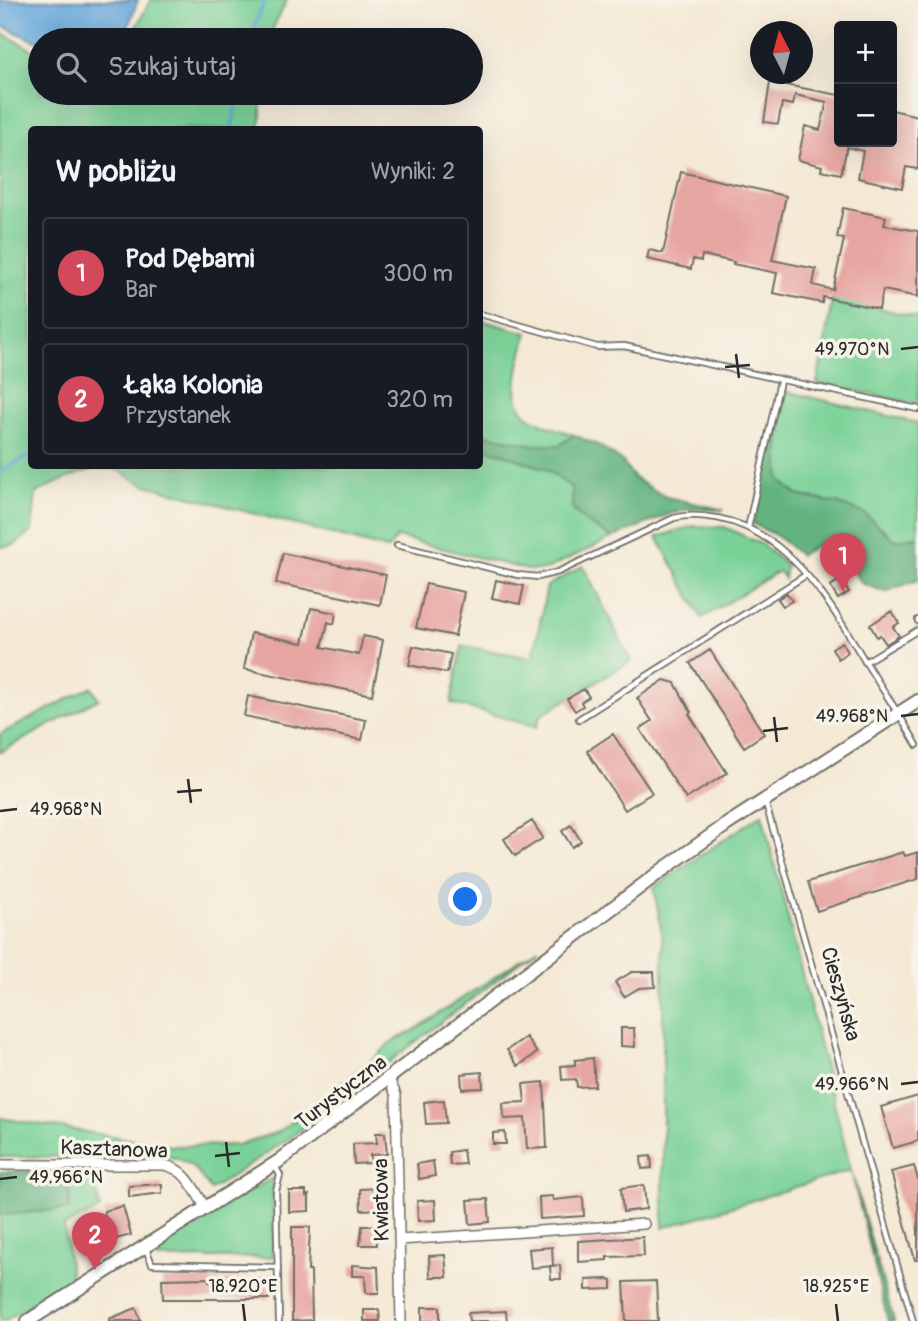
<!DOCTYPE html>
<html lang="pl">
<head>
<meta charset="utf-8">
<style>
  body { margin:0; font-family:Pangolin,sans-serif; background:#242831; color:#f1f3f6 }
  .controls { position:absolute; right:21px; top:21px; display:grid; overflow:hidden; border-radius:7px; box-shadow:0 7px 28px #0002 }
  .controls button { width:63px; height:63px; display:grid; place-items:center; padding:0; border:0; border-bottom:2px solid #363941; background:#171b24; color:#f1f3f6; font:35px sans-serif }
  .compass { position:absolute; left:750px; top:21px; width:63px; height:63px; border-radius:50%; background:#171b24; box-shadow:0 7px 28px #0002; rotate:354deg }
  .you { position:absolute; left:466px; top:900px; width:24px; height:24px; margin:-18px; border:5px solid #fff; border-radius:50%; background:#1a73e8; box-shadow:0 0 0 10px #1a73e833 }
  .badge { display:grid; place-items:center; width:46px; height:46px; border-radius:50%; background:#d1495b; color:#fff; font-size:23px; font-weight:700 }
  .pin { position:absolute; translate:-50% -58px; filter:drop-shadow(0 2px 4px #0008) }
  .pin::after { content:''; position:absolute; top:37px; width:24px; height:21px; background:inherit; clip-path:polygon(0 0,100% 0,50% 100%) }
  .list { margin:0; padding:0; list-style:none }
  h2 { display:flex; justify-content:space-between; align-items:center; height:91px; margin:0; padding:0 28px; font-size:30px }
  h2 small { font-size:23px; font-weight:400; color:#9ea1a6 }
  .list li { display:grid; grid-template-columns:46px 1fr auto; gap:21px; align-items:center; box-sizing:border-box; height:112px; margin:0 14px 14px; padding:0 14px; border:2px solid #363941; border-radius:7px }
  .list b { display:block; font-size:26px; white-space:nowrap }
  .list p { margin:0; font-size:23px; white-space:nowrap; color:#9ea1a6 }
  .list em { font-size:23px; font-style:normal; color:#9ea1a6 }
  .icon { flex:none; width:38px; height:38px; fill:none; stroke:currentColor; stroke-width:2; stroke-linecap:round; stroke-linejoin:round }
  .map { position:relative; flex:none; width:918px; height:1321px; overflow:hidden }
  .search { position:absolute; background:#171b24; box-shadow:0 7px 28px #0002; left:28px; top:28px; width:455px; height:77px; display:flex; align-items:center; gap:18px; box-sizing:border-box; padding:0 24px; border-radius:38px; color:#9ea1a6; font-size:26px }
  .panel { position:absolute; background:#171b24; box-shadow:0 7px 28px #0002; left:28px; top:126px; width:455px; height:343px; border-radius:7px }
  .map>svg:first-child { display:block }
</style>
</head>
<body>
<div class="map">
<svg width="918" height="1321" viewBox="0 0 918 1321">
  <rect width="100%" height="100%" fill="#f7f3e8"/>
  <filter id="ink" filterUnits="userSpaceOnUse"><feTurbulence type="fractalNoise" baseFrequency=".0143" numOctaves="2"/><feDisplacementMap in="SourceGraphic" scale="14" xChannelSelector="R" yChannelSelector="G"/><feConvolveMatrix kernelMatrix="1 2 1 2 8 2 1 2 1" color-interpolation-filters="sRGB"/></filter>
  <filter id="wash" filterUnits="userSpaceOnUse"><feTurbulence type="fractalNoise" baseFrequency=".00686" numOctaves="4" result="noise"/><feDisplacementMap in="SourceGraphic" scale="28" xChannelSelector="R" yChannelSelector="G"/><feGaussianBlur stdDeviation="1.57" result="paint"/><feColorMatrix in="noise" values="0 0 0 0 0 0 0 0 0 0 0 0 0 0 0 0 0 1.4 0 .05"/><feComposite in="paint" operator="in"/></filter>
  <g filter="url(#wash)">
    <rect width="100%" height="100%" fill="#f4e9d5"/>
    <path fill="#79d197" stroke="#527e61" stroke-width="2" d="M151,0H287L267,40H125L132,34Z
      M0,32L40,54V93H261V120L258,129L32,130V466H480V446L546,469L572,488V509L585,521L612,538L545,570H528L397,537L388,549L146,485C135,482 123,471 116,470C90,464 59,482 36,493L32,531L14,545L0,547Z
      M833,296L918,318V404L817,383Z
      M480,320L527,333C522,357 505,399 528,416C540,425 560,430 574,435L560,445H534L480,436Z
      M785,391L918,423V537L894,540L883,528L840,504L797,495L780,480L778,455Z
      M693,526L725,527L761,544L786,565L784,579L779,571L702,618L657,537Z
      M583,566L631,661L540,716L537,727L451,703L462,646L533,658L547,586Z
      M91,687L99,699L0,752V734Z
      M762,814L851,1170L663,1228V941L654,887Z
      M538,948L291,1137L211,1190C196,1170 191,1160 165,1156L0,1157V1118L172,1146L237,1145L278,1132L376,1057L391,1042L413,1031Z
      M68,1170L93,1171L100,1209L64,1226L71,1278L4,1321H0V1215L69,1209Z
      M273,1178V1257L158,1259L152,1248Z"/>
    <path fill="#62b380" stroke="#466f56" stroke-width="2" d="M785,391L778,455L780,480L797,495L840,504L864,513L894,540L918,537V580L885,592L861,583L832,537L800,555L777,536L753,524L780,399Z
      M487,435L534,445H560L574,435L600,446L623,462L634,478L666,497L724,510L690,509L670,514L612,538L585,521L572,509V488L546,469L480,446V436Z
      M68,1170L70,1209L0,1215V1172Z
      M851,1170L894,1321H888Z"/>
    <path fill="#67a8db" stroke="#496a83" stroke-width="2" d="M0,0H138L126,33L119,40H40V43L0,25Z"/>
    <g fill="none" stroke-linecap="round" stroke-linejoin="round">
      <path stroke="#67a8db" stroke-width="3.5" d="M249,40L265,0
        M231,130L239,93
        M0,472L32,454"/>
    </g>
    <g id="blocks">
      <path fill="#e7a5a1" d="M770,82L839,95V142H892V110L918,116V169L906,167L902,188L858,178L863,151L847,147L841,174L821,170L822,166L798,160L805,126L820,130L827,102L795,95L793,105L782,103L778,124L764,122Z
        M681,172L786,196L772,260L816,269L813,285L833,290L844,239L837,238L843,208L886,217L884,225L918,231V297L883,290L879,309L823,297L822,303L773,293L777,273L733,264L734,262L702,255L701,261L693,259L691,269L647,259L649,250L663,253Z
        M283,553L386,575L380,605L276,583Z
        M496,580L524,586L520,604L492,598Z
        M840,580L849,592L838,599L830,586Z
        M426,584L464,592L455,636L416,628Z
        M787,593L792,601L783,606L778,599Z
        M311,608L336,613L334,624L328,622L322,647L359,655L363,636L383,640L372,695L244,669L251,633L303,643Z
        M892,611L899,623L893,627L899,636L886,644L880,635L877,637L870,625Z
        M842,642L848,652L838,659L832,648Z
        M413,646L451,654L447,673L409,665Z
        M710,650L764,734L744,747L690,663Z
        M664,680L675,683L691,712L689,714L727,773L686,799L640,729L652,721L637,698Z
        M584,689L589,697L581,702L583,706L575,711L567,699Z
        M248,696L366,720L362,740L244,716Z
        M613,734L652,793L625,810L587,751Z
        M532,821L543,838L515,856L504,839Z
        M571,825L581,841L572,847L562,831Z
        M903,852L905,856L918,852V879L817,911L808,882Z
        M632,972H654L655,987L639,988L624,997L615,982Z
        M621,1028H634L635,1047L621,1046Z
        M526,1037L537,1053L518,1066L507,1050Z
        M593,1058L595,1086L577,1087L576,1079L562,1080L561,1066L575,1065V1060Z
        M482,1072L483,1088L462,1089L461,1074Z
        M544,1082L547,1148L527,1149L525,1118L504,1119L503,1103L525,1102L523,1084Z
        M918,1096V1141L893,1148L881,1107Z
        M444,1100L446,1123L426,1124L424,1102Z
        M505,1132L506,1144H493V1133Z
        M376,1133H385L387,1154L370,1155L371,1163L354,1164L353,1144L377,1143Z
        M463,1150L465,1164L450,1165L449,1152Z
        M651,1156L652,1168L642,1169L641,1157Z
        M433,1161L435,1176L419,1179L417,1164Z
        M914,1166L918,1179V1260H915L891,1172Z
        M162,1184V1193L129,1197V1186Z
        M644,1185L646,1209L623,1212L621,1188Z
        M380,1188V1209L361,1210L360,1189Z
        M289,1191H306V1196L309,1195V1211L289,1212Z
        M552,1196L553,1200L583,1197L584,1216L540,1219L539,1197Z
        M488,1199L490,1222L470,1224L468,1200Z
        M435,1200L436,1220L418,1221L417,1201Z
        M123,1206L131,1235L112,1240L104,1211Z
        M362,1226H376L377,1245H360Z
        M292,1227H310L308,1271H311L312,1320L292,1321Z
        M643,1237L644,1256L607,1257V1260L578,1262V1241Z
        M552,1247L553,1266L531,1268L529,1249Z
        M445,1255L447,1277H430L429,1256Z
        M352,1265L378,1267L379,1293H366L365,1276H352Z
        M560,1265L561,1279H551L550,1266Z
        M209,1278V1281L268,1279L269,1299H163L162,1279Z
        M607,1279L612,1280V1289L586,1290V1280Z
        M656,1281L658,1321H626L624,1282Z
        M422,1307H440V1321H422Z
        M136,1308L141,1321H109V1319Z
        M364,1310H379L380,1321H364Z
        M506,1311L507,1321H469L468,1313Z"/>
    </g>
  </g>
  <g filter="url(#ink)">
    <use href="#blocks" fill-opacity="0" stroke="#716e66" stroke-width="2"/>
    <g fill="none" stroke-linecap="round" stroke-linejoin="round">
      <defs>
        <path id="service" d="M480,314L597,347L624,346L918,409
          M748,528L780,381
          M397,545L518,575L538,577L558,572L674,518C689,514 702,516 717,518C791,532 830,604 866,663C883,690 901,717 917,745
          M918,620V621
          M865,662L918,630
          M579,719L806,575
          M765,801L913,1321
          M275,1166L280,1175L276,1191L279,1321
          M146,1249L152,1264L278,1267"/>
        <path id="minor" d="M389,1079L396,1095L401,1321
          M0,1165H164C187,1169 195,1191 206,1209
          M399,1240L644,1224"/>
        <path id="secondary" d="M28,1321L279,1161L661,871L726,825L918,701"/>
      </defs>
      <use href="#service" stroke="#716e66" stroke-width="8"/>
      <use href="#minor" stroke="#716e66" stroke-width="12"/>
      <use href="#secondary" stroke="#716e66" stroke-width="16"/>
      <use href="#service" stroke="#fff" stroke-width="4.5"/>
      <use href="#minor" stroke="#fff" stroke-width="9"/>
      <use href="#secondary" stroke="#fff" stroke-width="12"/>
    </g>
  </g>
  <path fill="none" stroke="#2b2b2b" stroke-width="2.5" d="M901,349L918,347M736,354L739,378M725,367L750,365M901,716L918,714M774,717L777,742M763,731L788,728M188,779L191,803M177,792L202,790M0,811L17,809M901,1084L918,1082M226,1142L229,1167M215,1156L240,1153M0,1179L17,1177M243,1304L245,1321M836,1304L838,1321"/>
  <g text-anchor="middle" stroke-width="7" stroke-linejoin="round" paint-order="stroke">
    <g font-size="21" fill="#2b2b2b" stroke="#f7f3e8">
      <text transform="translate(841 994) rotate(74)" y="7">Cieszyńska</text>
      <text transform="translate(341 1092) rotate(-37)" y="7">Turystyczna</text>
      <text transform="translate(114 1149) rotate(2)" y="7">Kasztanowa</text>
      <text transform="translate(381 1200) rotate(-91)" y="7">Kwiatowa</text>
    </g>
  </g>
  <g font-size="18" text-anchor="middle" fill="#2b2b2b" stroke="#f7f3e8" stroke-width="7" stroke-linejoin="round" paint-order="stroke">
    <text x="852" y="355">49.970°N</text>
    <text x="852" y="722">49.968°N</text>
    <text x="66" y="815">49.968°N</text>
    <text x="852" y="1090">49.966°N</text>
    <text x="66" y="1183">49.966°N</text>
    <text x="243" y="1292">18.920°E</text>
    <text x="836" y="1292">18.925°E</text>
  </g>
</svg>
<div class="controls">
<button>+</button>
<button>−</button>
</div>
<svg class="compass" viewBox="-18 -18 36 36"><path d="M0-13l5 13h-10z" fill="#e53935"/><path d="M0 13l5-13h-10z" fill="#9ea1a6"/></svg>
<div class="you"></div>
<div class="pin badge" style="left:843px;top:591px">1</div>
<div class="pin badge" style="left:95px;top:1270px">2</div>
<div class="search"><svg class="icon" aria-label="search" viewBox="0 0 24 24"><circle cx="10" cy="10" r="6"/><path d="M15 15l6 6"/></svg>Szukaj tutaj</div>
<section class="panel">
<h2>W pobliżu<small>Wyniki: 2</small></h2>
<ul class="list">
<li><span class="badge">1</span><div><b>Pod Dębami</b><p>Bar</p></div><em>300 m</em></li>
<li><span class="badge">2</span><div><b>Łąka Kolonia</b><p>Przystanek</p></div><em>320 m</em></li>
</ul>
</section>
</div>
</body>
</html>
